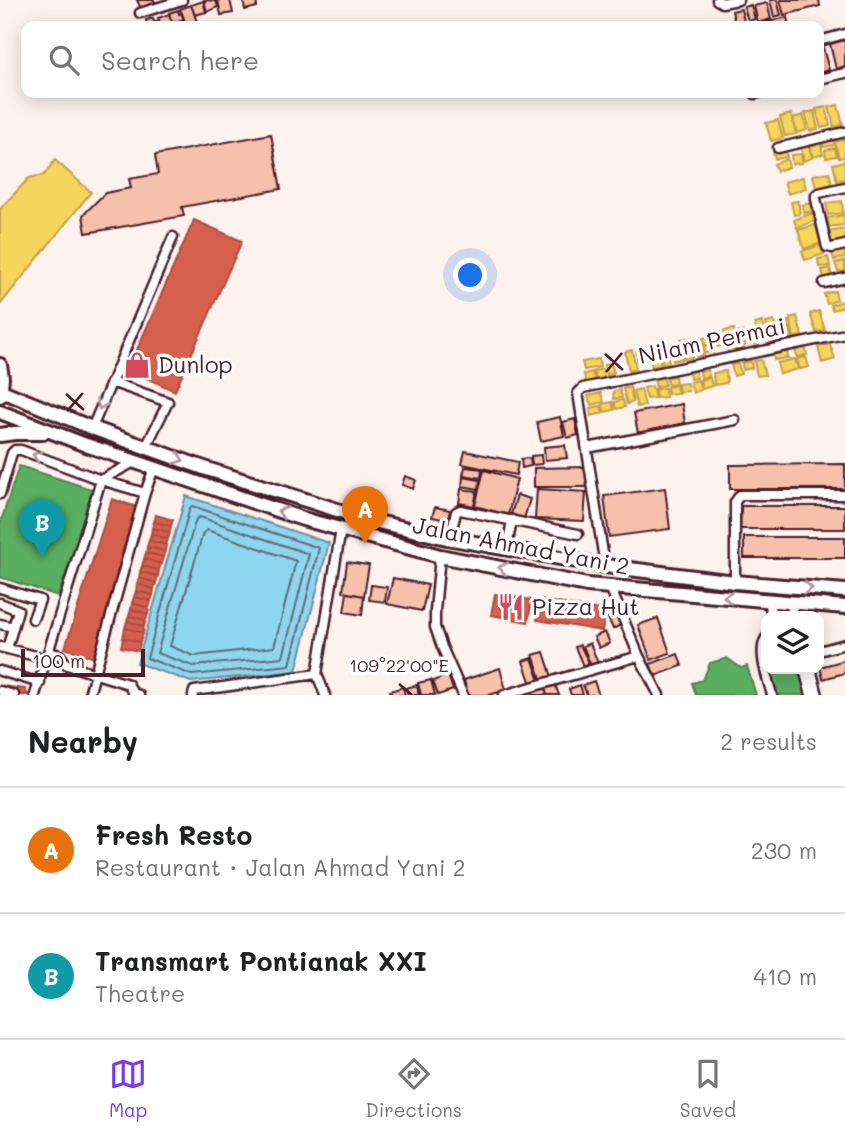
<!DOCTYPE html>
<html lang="en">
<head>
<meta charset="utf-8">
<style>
  body { margin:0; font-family:Mali,sans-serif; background:#f6f6f6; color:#202124 }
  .controls { position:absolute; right:21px; bottom:21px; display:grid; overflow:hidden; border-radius:14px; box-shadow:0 4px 18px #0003 }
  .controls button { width:63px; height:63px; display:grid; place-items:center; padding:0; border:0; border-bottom:2px solid #e0e0e0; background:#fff; color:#202124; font:35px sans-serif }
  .scale { position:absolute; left:21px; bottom:18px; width:124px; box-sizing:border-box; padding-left:7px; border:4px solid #4a1f2b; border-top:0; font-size:19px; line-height:24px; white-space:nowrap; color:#4a1f2b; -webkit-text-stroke:5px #fff; paint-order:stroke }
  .you { position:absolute; left:471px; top:276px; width:24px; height:24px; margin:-18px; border:5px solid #fff; border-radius:50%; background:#1a73e8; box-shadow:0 0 0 10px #1a73e833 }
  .badge { display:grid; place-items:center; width:46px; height:46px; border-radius:50%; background:#7c3aed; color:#fff; font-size:23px; font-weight:700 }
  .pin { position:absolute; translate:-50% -58px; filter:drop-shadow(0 2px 4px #0008) }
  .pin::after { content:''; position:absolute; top:37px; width:24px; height:21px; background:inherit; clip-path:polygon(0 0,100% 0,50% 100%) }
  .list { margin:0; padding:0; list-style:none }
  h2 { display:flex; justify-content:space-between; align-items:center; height:91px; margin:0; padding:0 28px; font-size:30px }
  h2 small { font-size:23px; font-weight:400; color:#757577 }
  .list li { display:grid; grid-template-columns:46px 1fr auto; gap:21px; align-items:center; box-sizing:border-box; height:126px; padding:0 28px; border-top:2px solid #e0e0e0 }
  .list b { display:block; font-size:26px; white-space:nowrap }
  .list p { margin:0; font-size:23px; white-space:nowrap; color:#757577 }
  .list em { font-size:23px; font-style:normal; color:#757577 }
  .icon { flex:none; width:38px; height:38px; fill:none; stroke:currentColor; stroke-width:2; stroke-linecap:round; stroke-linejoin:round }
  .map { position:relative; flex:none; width:845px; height:695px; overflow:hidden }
  .search { position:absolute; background:#fff; box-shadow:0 4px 18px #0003; left:21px; right:21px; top:21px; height:77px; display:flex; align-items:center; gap:18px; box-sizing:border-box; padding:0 24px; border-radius:14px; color:#757577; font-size:26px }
  .sheet { height:343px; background:#fff }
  nav { display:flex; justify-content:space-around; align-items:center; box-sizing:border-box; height:98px; border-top:2px solid #e0e0e0; background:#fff; font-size:19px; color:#757577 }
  nav a { display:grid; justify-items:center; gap:4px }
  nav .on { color:#7c3aed }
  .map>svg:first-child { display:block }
</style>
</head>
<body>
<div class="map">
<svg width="845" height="695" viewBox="0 0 845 695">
  <rect width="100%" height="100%" fill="#fdf2ee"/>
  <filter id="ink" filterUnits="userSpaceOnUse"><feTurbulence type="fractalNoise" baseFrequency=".0143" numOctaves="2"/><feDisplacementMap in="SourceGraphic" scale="14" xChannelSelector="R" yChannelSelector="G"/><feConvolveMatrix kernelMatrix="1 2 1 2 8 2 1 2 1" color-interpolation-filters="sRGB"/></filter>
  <g filter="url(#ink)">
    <path fill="#8dd7ee" stroke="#728da0" stroke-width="2" d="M186,496L329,543L296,671L191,682L137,663Z"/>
    <path fill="#f6d55c" stroke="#c29e4d" stroke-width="2" d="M838,105L843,125L834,127L829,107Z
      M826,107L830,126L821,128L816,109Z
      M814,111L818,129L810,131L805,113Z
      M791,114L796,134L785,136L780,117Z
      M803,115L807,130L797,133L793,118Z
      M778,120L783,138L771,141L766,123Z
      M845,139V157L839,158L835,142Z
      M834,140L835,145L823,147L822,142Z
      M820,141L823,154L813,157L810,144Z
      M809,146L812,158L804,161L801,148Z
      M835,148L837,156L826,158L825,150Z
      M785,150L787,157L775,159L773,152Z
      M801,154L802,163L792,164L791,155Z
      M787,159L789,167L777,171L774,164Z
      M55,160L91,192L0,305V209L29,178L44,175Z
      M845,161V179L837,181L833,164Z
      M829,172L832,184L816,188L813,175Z
      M803,177L806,188L788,194L784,182Z
      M798,201L800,214L794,215L791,202Z
      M842,201L843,213L828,215L826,203Z
      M811,203L813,211L804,213L802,205Z
      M812,213L815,221L797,228L794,220Z
      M844,215L845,225L829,227L827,218Z
      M815,225L821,243L804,249L798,230Z
      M845,229V241L832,244L829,232Z
      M821,245L824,254L805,260L802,251Z
      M845,250V258L834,260L832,253Z
      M828,257L830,266L819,267L818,259Z
      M845,261V271L838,272L835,263Z
      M830,268L832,276L824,278L822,270Z
      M835,291L837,300L827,304L824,294Z
      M843,301L844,307L832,310L831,305Z
      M819,311L825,330L816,332L810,314Z
      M797,316L802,336L794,338L790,318Z
      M774,321L779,339L771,342L766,323Z
      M788,321L792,337L783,339L779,324Z
      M762,322L766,340L758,342L755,324Z
      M734,329L738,352L728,354L724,331Z
      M720,332L723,345L717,347L714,334Z
      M743,332L745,346L740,347L737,333Z
      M754,332L756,344L748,345L746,333Z
      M712,336L713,344L704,345L703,338Z
      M690,338L691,345L682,346L681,339Z
      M700,338L704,355L697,357L693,340Z
      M678,342L682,359L673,361L670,344Z
      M830,344L835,359L822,363L818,347Z
      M666,345L669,362L663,364L659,347Z
      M704,345L713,346V353H704Z
      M691,347L692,358L684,359L683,348Z
      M805,347L807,355L797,357L795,350Z
      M657,348L661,365L652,367L648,350Z
      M632,350L636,369L629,371L625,352Z
      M643,350L645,360L638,362L636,352Z
      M787,350L788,358L774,360L773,352Z
      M806,357L809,367L800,369L797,359Z
      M599,359L600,367L584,370L582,362Z
      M795,359L798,369L780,374L777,363Z
      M761,360L765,375L757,376L754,361Z
      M751,361L752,368L743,370L742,363Z
      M611,363L614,373L607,376L604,365Z
      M738,363L741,374L734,376L731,365Z
      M602,369L605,379L596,382L594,371Z
      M708,370L709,376L701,378L700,371Z
      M696,371L697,378L690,379L689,372Z
      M726,371L727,383L714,385L713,373Z
      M592,372L595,382L586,384L584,374Z
      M675,376L676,384L668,385L666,377Z
      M663,377L665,385L656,387L654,379Z
      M710,378L712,386L702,389L700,380Z
      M698,380L701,390L693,393L690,382Z
      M687,383L688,391L679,392L678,384Z
      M676,385L678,393L668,394L667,387Z
      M652,386L655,398L647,399L644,388Z
      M630,387L633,402L627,404L623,389Z
      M665,388L666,397L656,398L655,389Z
      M641,389L645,405L637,407L633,391Z
      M620,390L622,398L614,399L613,392Z
      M601,393L604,402L591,405L588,396Z
      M623,400L625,407L616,409L614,402Z
      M612,402L614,410L604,412L603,404Z
      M601,406L603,413L591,416L590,408Z"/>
    <path fill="#d6604d" stroke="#ac4c43" stroke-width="2" d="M194,220L242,241L175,391L128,370Z
      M112,499L140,508L98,659L65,648Z
      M156,515L173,520L171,526L154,522Z
      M154,522L171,526L170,532L152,528Z
      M152,528L170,532L168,539L151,534Z
      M151,534L168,539L166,545L149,540Z
      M149,540L166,545L165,551L147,547Z
      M147,547L165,551L163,557L146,553Z
      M146,553L163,557L161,564L144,559Z
      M144,559L161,564L159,570L142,566Z
      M142,566L159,570L158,576L140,572Z
      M140,572L158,576L156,583L139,578Z
      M139,578L156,583L154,589L137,584Z
      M137,584L154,589L153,595L136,591Z
      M136,591L153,595L151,601L134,597Z
      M495,594L532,600L528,622L491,615Z
      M134,597L151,601L149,608L132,603Z
      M540,600L606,611L602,631L537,620Z
      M132,603L149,608L148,614L131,609Z
      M131,609L148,614L146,620L129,616Z
      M129,616L146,620L144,626L127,621Z
      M127,621L144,626L143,633L125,628Z
      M125,628L143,633L140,642L123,638Z
      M123,638L140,642L138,651L121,647Z
      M0,686L25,689L28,695H0Z"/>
    <path fill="#5aae61" stroke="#558351" stroke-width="2" d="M19,466L94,490L58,596L0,577V524Z
      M727,658L741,668L747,666L756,695H696L692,683L703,680L710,663Z
      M769,669H800L807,695H776Z"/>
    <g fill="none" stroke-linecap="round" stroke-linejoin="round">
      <path stroke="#656979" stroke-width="2" d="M192,506L319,548L290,665L192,675L147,658L190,508Z
        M200,517L309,554L283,657L193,666L157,653L196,519Z
        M207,530L296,561L274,647L194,656L170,646L203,533Z"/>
    </g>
    <path fill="#f7c0aa" stroke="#4a1f2b" stroke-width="2" d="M137,0H154L156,4L141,9Z
      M204,0L216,1L218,7L207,12Z
      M218,0H230L233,13L221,15Z
      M243,0H256L257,7L245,10Z
      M770,0H777L781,15L774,17Z
      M780,0H819L820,6L784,15Z
      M203,1L206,12L195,15L191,5Z
      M767,3L771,19L758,23L754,6Z
      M191,5L197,22L186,26L180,9Z
      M751,5L755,19L748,21L744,7Z
      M741,9L744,21L735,23L732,11Z
      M178,10L179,14L182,13L184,19L172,23L169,13Z
      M169,14L173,26H161L158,18Z
      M787,17L789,26H757V25Z
      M153,18L154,22L158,21L159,26H147L146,20Z
      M845,40V66L836,69L830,44Z
      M823,48L829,70L819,73V49Z
      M271,134L281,189L182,207L184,216L86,233L83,215L105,193L131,188L129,179L158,174L155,155Z
      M682,404L685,423L638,433L634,413Z
      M560,417L564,436L541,441L537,422Z
      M575,419L578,435L567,438L563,422Z
      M565,445L567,458L545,460L544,447Z
      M465,451L518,462L516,475L462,464Z
      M541,455L542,464L532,465L531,456Z
      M530,458L531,466L522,468L521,459Z
      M845,464V489H730V465Z
      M465,467L482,469L481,478L463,475Z
      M588,467V487H534V468Z
      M484,470L517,479L508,515L475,506Z
      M405,476L416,480L413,489L402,485Z
      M463,477L480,480L479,489L462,486Z
      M665,488L670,529L609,537L604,496Z
      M461,489L477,491L474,506L459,503Z
      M537,489L586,492L584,521L535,519Z
      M517,495L530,499L524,519L511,514Z
      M741,506H845V529H740Z
      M435,507L450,510L448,520L432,517Z
      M744,537H845V558H744Z
      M347,562L369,565L364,596L343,592Z
      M393,578L428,585L422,611L387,604Z
      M371,585L387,587L385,602L369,600Z
      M347,593L364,596L362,615L344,612Z
      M616,615L621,625L613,629L608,618Z
      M658,618L670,653L651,660L638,625Z
      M605,632L610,643L599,648L594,637Z
      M590,643L598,663L591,666L583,646Z
      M580,645L589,663L583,666L575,647Z
      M544,652L552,677L542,681L533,655Z
      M678,654L682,666L655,676L650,664Z
      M532,658L540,681L531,684L523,661Z
      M845,660V673L823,679L820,667Z
      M500,668L506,690L489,695H468L464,680Z
      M448,675L453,690L438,695L433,681Z
      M431,680L435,695H421L418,683Z
      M594,681L599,695H587L583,685Z
      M555,684L559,695H547L545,688Z
      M417,685L419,695H408L406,688Z
      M580,685L583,695H571L569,689Z
      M403,687L405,695H392L390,691Z
      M545,688L547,695H533L532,692Z"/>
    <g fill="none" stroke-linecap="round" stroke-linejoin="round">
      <defs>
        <path id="minor" d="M717,0L722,3L738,0
          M140,13L182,0
          M819,41L845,34
          M819,79L845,73
          M755,94L759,93
          M778,148L845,132
          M845,187L819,193L816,195V199L827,247L832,248L845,245
          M824,283L845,278
          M111,382L168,402L146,447
          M92,428L173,237
          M587,448L735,420
          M0,494L12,453L15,450H21L101,480L145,493
          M450,538L456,512L460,510L578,534
          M507,548L512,520
          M440,556L435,611V627L442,647L463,695
          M605,566L578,393L583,388L845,334
          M735,582V502L740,495H845
          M610,587L639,656L659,695
          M0,588L40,600L33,619
          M770,601L771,616
          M0,603L18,610L7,649
          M790,603L794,616
          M0,624L13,627
          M766,638C757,651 768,680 772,695
          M0,647L47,659
          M819,651L845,644
          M49,652L60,655L67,665L128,684L133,693L139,695
          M804,669L811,695
          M811,669L818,695
          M0,671L40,683
          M317,674L341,529
          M317,674L325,695
          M0,691L14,695
          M35,695L101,480L134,462
          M89,695L145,493L154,468
          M193,695L194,691L317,674
          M504,695L639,656"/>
        <path id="highway" d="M0,365L2,378L0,396
          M2,391L92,428L207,469L369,520L447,538L605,566L735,582L845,591
          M0,412L86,445L303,519L440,556L587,585L845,607
          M0,435L15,433H43"/>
      </defs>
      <use href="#minor" stroke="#4a1f2b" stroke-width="13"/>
      <use href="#highway" stroke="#4a1f2b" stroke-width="18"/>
      <use href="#minor" stroke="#fff" stroke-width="8"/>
      <use href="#highway" stroke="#fff" stroke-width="12"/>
    </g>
    <defs><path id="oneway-chevron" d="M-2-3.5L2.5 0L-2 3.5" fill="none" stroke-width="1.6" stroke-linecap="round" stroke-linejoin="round" transform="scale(1.75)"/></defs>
    <g stroke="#ae9aa0">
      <use href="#oneway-chevron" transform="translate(101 405) rotate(113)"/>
      <use href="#oneway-chevron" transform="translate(37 456) rotate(-160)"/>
      <use href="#oneway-chevron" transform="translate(179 459) rotate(20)"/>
      <use href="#oneway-chevron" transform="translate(282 512) rotate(-161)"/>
      <use href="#oneway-chevron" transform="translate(503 568) rotate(-169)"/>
      <use href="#oneway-chevron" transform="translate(808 588) rotate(4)"/>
      <use href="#oneway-chevron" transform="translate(728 597) rotate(-175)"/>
    </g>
  </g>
  <path fill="none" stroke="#4a1f2b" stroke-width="2.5" d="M605,354L623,370M606,372L622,353M66,394L84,410M67,411L83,393M399,684L412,695"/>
  <defs>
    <symbol id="shop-bare" viewBox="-9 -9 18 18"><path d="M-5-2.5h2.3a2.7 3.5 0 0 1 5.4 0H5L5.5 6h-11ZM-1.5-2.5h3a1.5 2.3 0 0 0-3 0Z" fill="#d1495b" stroke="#fff" stroke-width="2.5" paint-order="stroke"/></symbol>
    <symbol id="restaurant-bare" viewBox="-9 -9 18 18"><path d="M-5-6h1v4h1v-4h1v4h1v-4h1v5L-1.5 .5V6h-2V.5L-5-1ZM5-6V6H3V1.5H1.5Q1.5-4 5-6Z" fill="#d1495b" stroke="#fff" stroke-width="2.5" paint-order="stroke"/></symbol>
  </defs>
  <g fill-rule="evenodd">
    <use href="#shop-bare" x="118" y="346" width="38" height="38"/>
    <use href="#restaurant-bare" x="492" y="588" width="38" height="38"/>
  </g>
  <g text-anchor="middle" stroke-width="7" stroke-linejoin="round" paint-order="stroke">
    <g font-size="23" fill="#4a1f2b" stroke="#fff">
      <text transform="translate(712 341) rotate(-12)" y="8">Nilam Permai</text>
      <text transform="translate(521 546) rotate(11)" y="8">Jalan Ahmad Yani 2</text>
    </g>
    <g font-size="23" fill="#4a1f2b" stroke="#fff" text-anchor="start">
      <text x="158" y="373">Dunlop</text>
      <text x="532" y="615">Pizza Hut</text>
    </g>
  </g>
  <g font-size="18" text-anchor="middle" fill="#4a1f2b" stroke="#fff" stroke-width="7" stroke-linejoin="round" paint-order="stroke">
    <text x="399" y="672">109°22'00"E</text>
  </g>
</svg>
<div class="controls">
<button><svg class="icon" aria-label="layers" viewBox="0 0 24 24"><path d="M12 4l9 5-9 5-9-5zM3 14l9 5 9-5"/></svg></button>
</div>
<div class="scale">100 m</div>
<div class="you"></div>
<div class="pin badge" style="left:365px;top:544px;background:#e8710a">A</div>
<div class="pin badge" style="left:42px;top:557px;background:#0f9aa8">B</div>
<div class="search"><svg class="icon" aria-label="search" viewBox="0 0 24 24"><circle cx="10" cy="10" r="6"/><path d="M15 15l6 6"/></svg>Search here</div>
</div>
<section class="sheet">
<h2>Nearby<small>2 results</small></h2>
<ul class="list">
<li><span class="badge" style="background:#e8710a">A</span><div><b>Fresh Resto</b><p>Restaurant · Jalan Ahmad Yani 2</p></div><em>230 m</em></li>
<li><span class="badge" style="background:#0f9aa8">B</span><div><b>Transmart Pontianak XXI</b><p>Theatre</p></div><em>410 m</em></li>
</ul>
</section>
<nav>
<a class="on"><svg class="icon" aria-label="map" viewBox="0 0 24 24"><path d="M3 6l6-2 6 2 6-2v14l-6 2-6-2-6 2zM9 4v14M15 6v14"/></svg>Map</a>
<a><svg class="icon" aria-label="directions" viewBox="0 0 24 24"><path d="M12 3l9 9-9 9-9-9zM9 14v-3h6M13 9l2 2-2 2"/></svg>Directions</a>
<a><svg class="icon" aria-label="saved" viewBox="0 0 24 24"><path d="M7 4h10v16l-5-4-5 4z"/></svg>Saved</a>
</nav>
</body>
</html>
